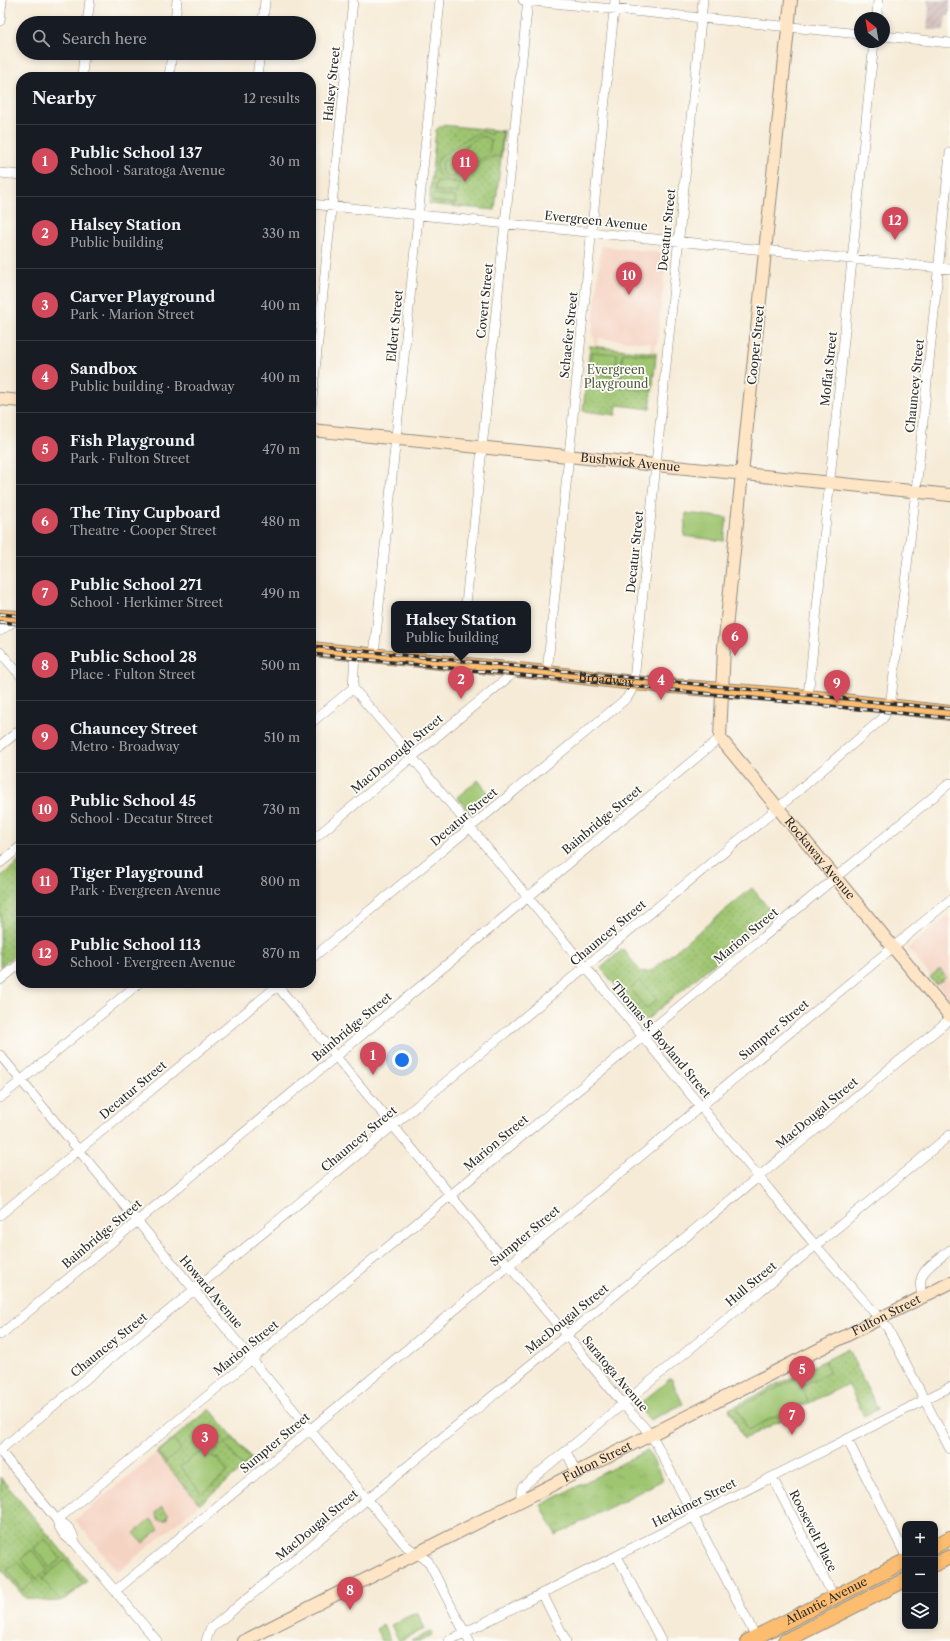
<!DOCTYPE html>
<html lang="en">
<head>
<meta charset="utf-8">
<style>
  body { margin:0; font-family:"Libre Caslon Text",serif; background:#242831; color:#f1f3f6 }
  .controls { position:absolute; right:12px; bottom:12px; display:grid; overflow:hidden; border-radius:8px; box-shadow:0 2px 6px #0003 }
  .controls button { width:36px; height:36px; display:grid; place-items:center; padding:0; border:0; border-bottom:1px solid #363941; background:#171b24; color:#f1f3f6; font:20px sans-serif }
  .compass { position:absolute; left:854px; top:12px; width:36px; height:36px; border-radius:50%; background:#171b24; box-shadow:0 2px 6px #0003; rotate:329deg }
  .you { position:absolute; left:402px; top:1060px; width:14px; height:14px; margin:-10px; border:3px solid #fff; border-radius:50%; background:#1a73e8; box-shadow:0 0 0 6px #1a73e833 }
  .badge { display:grid; place-items:center; width:26px; height:26px; border-radius:50%; background:#d1495b; color:#fff; font-size:13px; font-weight:700 }
  .pin { position:absolute; translate:-50% -33px; filter:drop-shadow(0 1px 2px #0008) }
  .pin::after { content:''; position:absolute; top:21px; width:14px; height:12px; background:inherit; clip-path:polygon(0 0,100% 0,50% 100%) }
  .popup { position:absolute; left:391px; top:601px; width:140px; height:52px; box-sizing:border-box; display:grid; place-content:center; border-radius:8px; background:#171b24; filter:drop-shadow(0 1px 3px #0005); font-size:13px; white-space:nowrap; color:#9ea1a6 }
  .popup b { font-size:15px; color:#f1f3f6 }
  .popup::after { content:''; position:absolute; left:50%; top:100%; margin-left:-8px; border:8px solid transparent; border-top-color:#171b24 }
  .list { margin:0; padding:0; list-style:none }
  h2 { display:flex; justify-content:space-between; align-items:center; height:52px; margin:0; padding:0 16px; font-size:17px }
  h2 small { font-size:13px; font-weight:400; color:#9ea1a6 }
  .list li { display:grid; grid-template-columns:26px 1fr auto; gap:12px; align-items:center; box-sizing:border-box; height:72px; padding:0 16px; border-top:1px solid #363941 }
  .list b { display:block; font-size:15px; white-space:nowrap }
  .list p { margin:0; font-size:13px; white-space:nowrap; color:#9ea1a6 }
  .list em { font-size:13px; font-style:normal; color:#9ea1a6 }
  .icon { flex:none; width:22px; height:22px; fill:none; stroke:currentColor; stroke-width:2; stroke-linecap:round; stroke-linejoin:round }
  .map { position:relative; flex:none; width:950px; height:1641px; overflow:hidden }
  .search { position:absolute; background:#171b24; box-shadow:0 2px 6px #0003; left:16px; top:16px; width:300px; height:44px; display:flex; align-items:center; gap:10px; box-sizing:border-box; padding:0 14px; border-radius:22px; color:#9ea1a6; font-size:15px }
  .panel { position:absolute; background:#171b24; box-shadow:0 2px 6px #0003; left:16px; top:72px; width:300px; height:916px; border-radius:16px }
  .map>svg:first-child { display:block }
</style>
</head>
<body>
<div class="map">
<svg width="950" height="1641" viewBox="0 0 950 1641">
  <defs>
    <pattern id="industrial-furrows" width="10" height="10" patternUnits="userSpaceOnUse"><rect width="10" height="10" fill="#d1c0bd"/><path d="M-1 1l2-2M0 10L10 0M9 11l2-2" fill="none" stroke="#b4a5a3"/></pattern>
    <pattern id="grass-tufts" width="24" height="20" patternUnits="userSpaceOnUse"><rect width="24" height="20" fill="#9ec570"/><path d="M3 7l-1-3M5 7V3M7 7l1-3M15 17l-1-3M17 17v-4M19 17l1-3" fill="none" stroke="#88a961"/></pattern>
    <pattern id="park-dots" width="8" height="8" patternUnits="userSpaceOnUse"><rect width="8" height="8" fill="#9ec570"/><path d="M2 2h.1M6 6h.1" fill="none" stroke="#88a961" stroke-width="1.8" stroke-linecap="round"/></pattern>
  </defs>
  <rect width="100%" height="100%" fill="#fdfcf7"/>
  <filter id="ink" filterUnits="userSpaceOnUse"><feTurbulence type="fractalNoise" baseFrequency=".025" numOctaves="2"/><feDisplacementMap in="SourceGraphic" scale="8" xChannelSelector="R" yChannelSelector="G"/><feConvolveMatrix kernelMatrix="1 2 1 2 8 2 1 2 1" color-interpolation-filters="sRGB"/></filter>
  <filter id="wash" filterUnits="userSpaceOnUse"><feTurbulence type="fractalNoise" baseFrequency=".012" numOctaves="4" result="noise"/><feDisplacementMap in="SourceGraphic" scale="16" xChannelSelector="R" yChannelSelector="G"/><feGaussianBlur stdDeviation="0.9" result="paint"/><feColorMatrix in="noise" values="0 0 0 0 0 0 0 0 0 0 0 0 0 0 0 0 0 1.4 0 .05"/><feComposite in="paint" operator="in"/></filter>
  <g filter="url(#wash)">
    <rect width="100%" height="100%" fill="#f6ebd7"/>
    <path fill="#f5d3c2" d="M601,246L667,253L657,344H655L654,352L651,351V343L598,338L597,346H594L595,337H592Z
      M950,914V1001L908,948Z
      M156,1453L200,1504L118,1572L75,1520Z"/>
    <path fill="url(#industrial-furrows)" d="M927,0H950V16H946L944,30H927L929,8Z"/>
    <path fill="url(#grass-tufts)" stroke="#64784e" d="M648,1450L663,1480L556,1535L541,1505Z"/>
    <path fill="url(#park-dots)" stroke="#64784e" d="M442,125L504,131L495,210L429,204L436,130Z
      M590,346L656,353L650,409L617,405L616,415L583,411Z
      M21,860V950L0,967V877Z
      M752,888L773,914L645,1021L601,968L623,949L641,972L651,971Z
      M940,969L946,977L936,985L930,977Z
      M848,1349L878,1409L864,1416L848,1384L795,1410L794,1414L744,1439L729,1409Z
      M210,1409L253,1460L200,1504L156,1453Z
      M0,1477L87,1581C61,1605 59,1604 25,1598L0,1567Z
      M162,1507L168,1514L167,1519L166,1520H159L156,1515V1512Z
      M431,1631L432,1635L420,1641H412Z"/>
    <path fill="#9ec570" stroke="#64784e" fill-rule="evenodd" d="M492,131L503,132L500,157L493,156L454,181C442,183 431,170 439,159C443,154 473,134 479,133C483,131 487,133 491,135ZM483,136L491,140L489,154L456,176C449,179 444,177 441,170L443,161L477,138Z
      M436,181L459,183L458,193L435,191Z
      M433,194L456,197L455,204L432,201Z
      M592,352L617,354L616,368L591,366Z
      M623,353L656,356L652,391L619,388Z
      M587,374L617,376L616,388L586,385Z
      M686,513L727,518L724,541L684,536Z
      M478,780L491,796L470,813L457,797Z
      M640,980L657,1000L646,1009L630,989Z
      M824,1361L830,1372L804,1385L798,1374Z
      M671,1378L683,1404L650,1420L637,1406Z
      M797,1378L808,1400L748,1430L737,1408Z
      M233,1438L250,1459L242,1466L225,1444Z
      M173,1440L181,1450L166,1462L158,1453Z
      M202,1453L217,1458L228,1472L202,1494L180,1467L194,1456Z
      M151,1519L159,1529L143,1543L134,1533Z
      M45,1539L61,1559L50,1568L34,1548Z
      M32,1550L48,1570L37,1579L21,1559Z
      M65,1560L84,1584L61,1601L42,1579Z
      M18,1561L34,1581L23,1590L7,1570Z
      M417,1612L425,1629L399,1641L391,1625Z
      M383,1625L391,1641H382L376,1629Z"/>
  </g>
  <g filter="url(#ink)">
    <g fill="none" stroke-linecap="round" stroke-linejoin="round">
      <defs>
        <path id="street" d="M523,0L860,34
          M877,18L878,0
          M0,21L2,0
          M87,23L90,0
          M175,23L177,0
          M263,23L265,0
          M884,36L950,43
          M82,77L84,53
          M169,77L172,53
          M257,77L260,53
          M0,173L21,175
          M311,204L950,269
          M311,409L353,0
          M466,604L528,0
          M0,631L18,618
          M0,652L21,676
          M355,653L353,688L412,757L810,1239L887,1327L950,1449
          M374,655L440,0
          M460,664L461,650
          M547,673L615,0
          M808,697L874,42
          M311,723L353,688
          M0,746L21,729
          M311,841L517,670
          M0,863L21,846
          M311,959L627,698L631,691L634,683L635,671L703,0
          M0,980L21,963
          M275,983L624,1405L644,1427L656,1443L758,1641
          M0,1055L406,1546L428,1561L469,1641
          M0,1098L139,983
          M0,1215L281,983
          M923,1297C913,1272 933,1264 950,1250
          M0,1335L720,738
          M847,1439L905,1554
          M0,1450L785,802L883,718L890,707L916,491L950,153
          M0,1451L57,1520C68,1525 73,1531 75,1543
          M566,1451L576,1472
          M772,1477L834,1597
          M520,1501L522,1487L950,1135
          M57,1520L950,783
          M57,1520C60,1532 65,1537 75,1543L157,1641
          M617,1556L661,1641
          M115,1591L950,900
          M542,1593L566,1641
          M206,1641L210,1629L950,1019
          M448,1641L950,1387"/>
        <g id="secondary">
          <path id="s1" d="M791,0L724,648L720,738L950,1016"/>
          <path d="M0,399L21,401"/>
          <path id="s2" d="M311,430L950,495"/>
          <path id="s3" d="M244,1641L950,1283"/>
        </g>
        <g id="primary">
          <path d="M0,617L21,618"/>
          <path id="s4" d="M311,649L547,673L634,683L808,697L950,713"/>
          <path d="M935,1546L950,1538"/>
          <path d="M935,1564L950,1557"/>
          <path id="s5" d="M748,1641L905,1561"/>
          <path d="M785,1641L905,1580"/>
        </g>
      </defs>
      <use href="#street" stroke="#908b81" stroke-width="10"/>
      <use href="#secondary" stroke="#908b81" stroke-width="14"/>
      <use href="#primary" stroke="#908b81" stroke-width="16"/>
      <use href="#street" stroke="#fff" stroke-width="9"/>
      <use href="#secondary" stroke="#fee5c5" stroke-width="12"/>
      <use href="#primary" stroke="#fcbd6f" stroke-width="14"/>
      <defs>
        <path id="rail" d="M0,614L21,616
          M0,622L21,624
          M311,646L950,709
          M311,654L950,718"/>
      </defs>
      <use href="#rail" stroke="#2b2b2b" stroke-width="3.5"/>
      <use href="#rail" stroke="#fdfcf7" stroke-width="2" stroke-dasharray="6" stroke-linecap="butt"/>
    </g>
  </g>
  <g text-anchor="middle" stroke-width="3.5" stroke-linejoin="round" paint-order="stroke">
    <g font-size="12" fill="#2b2b2b" stroke="#fdfcf7">
      <text transform="translate(332 84) rotate(-84)" y="4">Halsey Street</text>
      <text transform="translate(596 221) rotate(6)" y="4">Evergreen Avenue</text>
      <text transform="translate(667 230) rotate(-84)" y="4">Decatur Street</text>
      <text transform="translate(485 301) rotate(-84)" y="4">Covert Street</text>
      <text transform="translate(395 326) rotate(-84)" y="4">Eldert Street</text>
      <text transform="translate(569 335) rotate(-84)" y="4">Schaefer Street</text>
      <text transform="translate(756 345) rotate(-84)" y="4">Cooper Street</text>
      <text transform="translate(829 369) rotate(-84)" y="4">Moffat Street</text>
      <text transform="translate(915 386) rotate(-84)" y="4">Chauncey Street</text>
      <text dy="4" stroke="none"><textPath href="#s2" startOffset="321">Bushwick Avenue</textPath></text>
      <text transform="translate(635 552) rotate(-84)" y="4">Decatur Street</text>
      <text dy="4" stroke="none"><textPath href="#s4" startOffset="297">Broadway</textPath></text>
      <text transform="translate(397 754) rotate(-40)" y="4">MacDonough Street</text>
      <text transform="translate(464 817) rotate(-40)" y="4">Decatur Street</text>
      <text transform="translate(602 820) rotate(-40)" y="4">Bainbridge Street</text>
      <text dy="4" stroke="none"><textPath href="#s1" startOffset="898">Rockaway Avenue</textPath></text>
      <text transform="translate(608 933) rotate(-40)" y="4">Chauncey Street</text>
      <text transform="translate(746 936) rotate(-40)" y="4">Marion Street</text>
      <text transform="translate(352 1027) rotate(-40)" y="4">Bainbridge Street</text>
      <text transform="translate(774 1030) rotate(-40)" y="4">Sumpter Street</text>
      <text transform="translate(661 1040) rotate(50)" y="4">Thomas S. Boyland Street</text>
      <text transform="translate(133 1090) rotate(-40)" y="4">Decatur Street</text>
      <text transform="translate(817 1113) rotate(-40)" y="4">MacDougal Street</text>
      <text transform="translate(359 1139) rotate(-40)" y="4">Chauncey Street</text>
      <text transform="translate(496 1143) rotate(-40)" y="4">Marion Street</text>
      <text transform="translate(102 1234) rotate(-40)" y="4">Bainbridge Street</text>
      <text transform="translate(525 1236) rotate(-40)" y="4">Sumpter Street</text>
      <text transform="translate(751 1284) rotate(-40)" y="4">Hull Street</text>
      <text transform="translate(211 1292) rotate(50)" y="4">Howard Avenue</text>
      <text dy="4" stroke="none"><textPath href="#s3" startOffset="720">Fulton Street</textPath></text>
      <text transform="translate(567 1319) rotate(-39)" y="4">MacDougal Street</text>
      <text transform="translate(109 1345) rotate(-39)" y="4">Chauncey Street</text>
      <text transform="translate(246 1348) rotate(-39)" y="4">Marion Street</text>
      <text transform="translate(615 1374) rotate(50)" y="4">Saratoga Avenue</text>
      <text transform="translate(275 1443) rotate(-40)" y="4">Sumpter Street</text>
      <text dy="4" stroke="none"><textPath href="#s3" startOffset="396">Fulton Street</textPath></text>
      <text transform="translate(694 1503) rotate(-27)" y="4">Herkimer Street</text>
      <text transform="translate(317 1525) rotate(-40)" y="4">MacDougal Street</text>
      <text transform="translate(813 1531) rotate(63)" y="4">Roosevelt Place</text>
      <text dy="4" stroke="none"><textPath href="#s5" startOffset="88">Atlantic Avenue</textPath></text>
    </g>
    <g font-size="12" fill="#4e5940" stroke="#fdfcf7">
      <text x="616" y="374">Evergreen<tspan x="616" dy="14">Playground</tspan></text>
    </g>
  </g>
</svg>
<div class="controls">
<button>+</button>
<button>−</button>
<button><svg class="icon" aria-label="layers" viewBox="0 0 24 24"><path d="M12 4l9 5-9 5-9-5zM3 14l9 5 9-5"/></svg></button>
</div>
<svg class="compass" viewBox="-18 -18 36 36"><path d="M0-13l5 13h-10z" fill="#e53935"/><path d="M0 13l5-13h-10z" fill="#9ea1a6"/></svg>
<div class="you"></div>
<div class="pin badge" style="left:373px;top:1075px">1</div>
<div class="pin badge" style="left:461px;top:699px">2</div>
<div class="popup"><b>Halsey Station</b>Public building</div>
<div class="pin badge" style="left:205px;top:1457px">3</div>
<div class="pin badge" style="left:661px;top:700px">4</div>
<div class="pin badge" style="left:802px;top:1389px">5</div>
<div class="pin badge" style="left:735px;top:656px">6</div>
<div class="pin badge" style="left:792px;top:1435px">7</div>
<div class="pin badge" style="left:350px;top:1610px">8</div>
<div class="pin badge" style="left:837px;top:703px">9</div>
<div class="pin badge" style="left:629px;top:295px">10</div>
<div class="pin badge" style="left:465px;top:182px">11</div>
<div class="pin badge" style="left:895px;top:240px">12</div>
<div class="search"><svg class="icon" aria-label="search" viewBox="0 0 24 24"><circle cx="10" cy="10" r="6"/><path d="M15 15l6 6"/></svg>Search here</div>
<section class="panel">
<h2>Nearby<small>12 results</small></h2>
<ul class="list">
<li><span class="badge">1</span><div><b>Public School 137</b><p>School · Saratoga Avenue</p></div><em>30 m</em></li>
<li><span class="badge">2</span><div><b>Halsey Station</b><p>Public building</p></div><em>330 m</em></li>
<li><span class="badge">3</span><div><b>Carver Playground</b><p>Park · Marion Street</p></div><em>400 m</em></li>
<li><span class="badge">4</span><div><b>Sandbox</b><p>Public building · Broadway</p></div><em>400 m</em></li>
<li><span class="badge">5</span><div><b>Fish Playground</b><p>Park · Fulton Street</p></div><em>470 m</em></li>
<li><span class="badge">6</span><div><b>The Tiny Cupboard</b><p>Theatre · Cooper Street</p></div><em>480 m</em></li>
<li><span class="badge">7</span><div><b>Public School 271</b><p>School · Herkimer Street</p></div><em>490 m</em></li>
<li><span class="badge">8</span><div><b>Public School 28</b><p>Place · Fulton Street</p></div><em>500 m</em></li>
<li><span class="badge">9</span><div><b>Chauncey Street</b><p>Metro · Broadway</p></div><em>510 m</em></li>
<li><span class="badge">10</span><div><b>Public School 45</b><p>School · Decatur Street</p></div><em>730 m</em></li>
<li><span class="badge">11</span><div><b>Tiger Playground</b><p>Park · Evergreen Avenue</p></div><em>800 m</em></li>
<li><span class="badge">12</span><div><b>Public School 113</b><p>School · Evergreen Avenue</p></div><em>870 m</em></li>
</ul>
</section>
</div>
</body>
</html>
